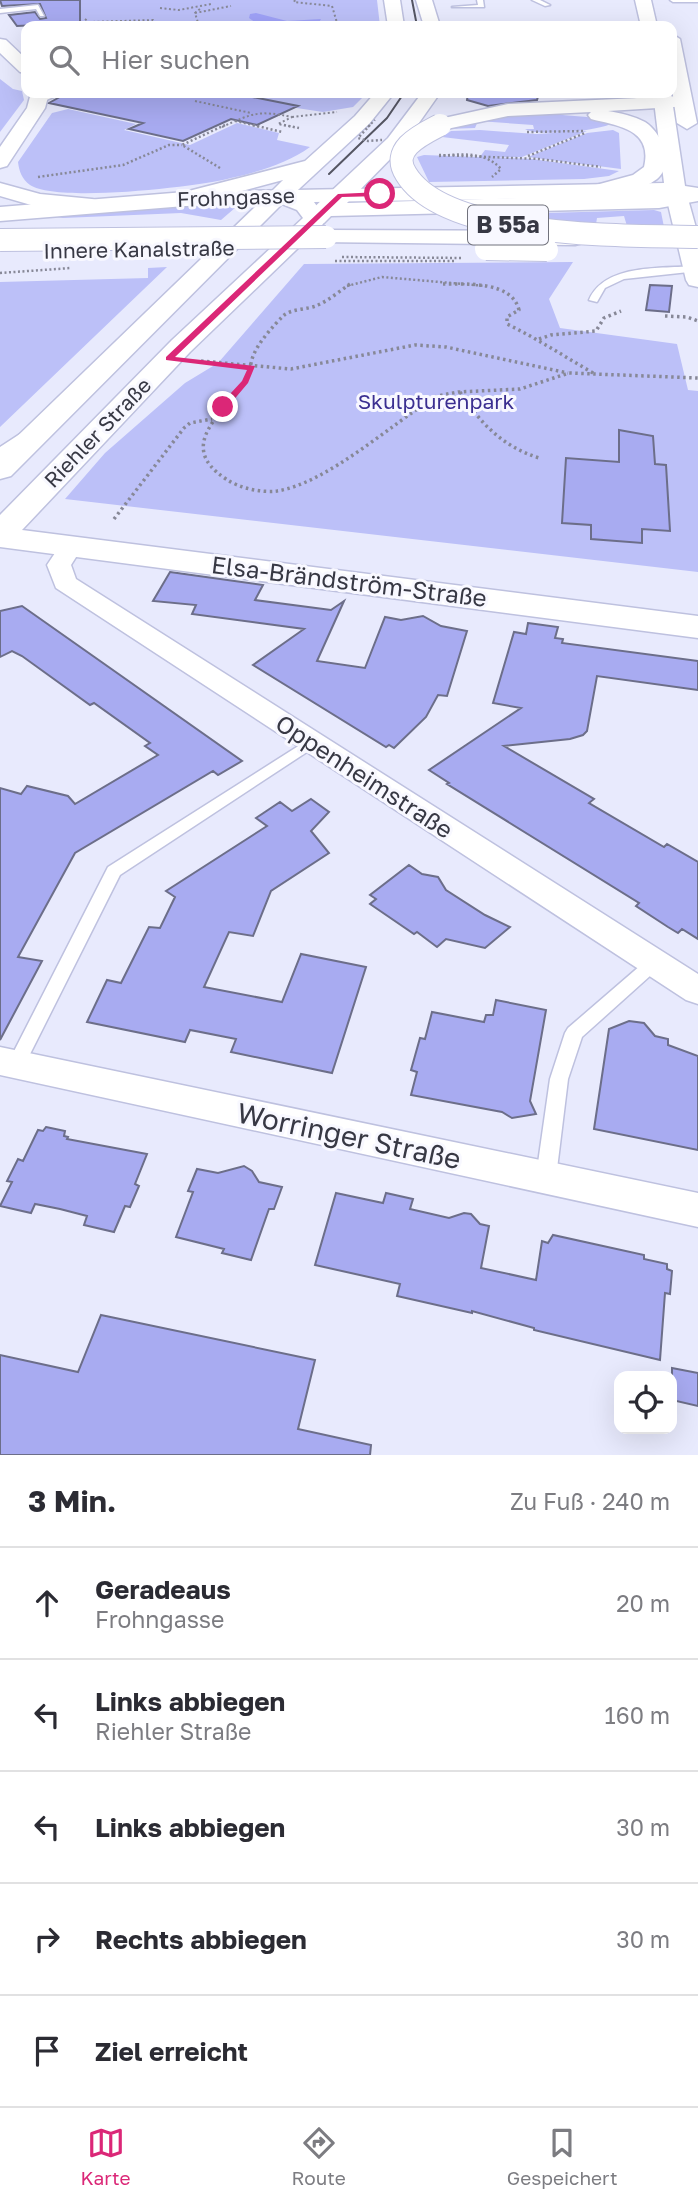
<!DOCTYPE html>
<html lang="de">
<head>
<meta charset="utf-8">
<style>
  body { margin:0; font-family:"Golos Text",sans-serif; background:#f2f2f3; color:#2b2b33 }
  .controls { position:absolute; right:21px; bottom:21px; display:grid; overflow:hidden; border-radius:14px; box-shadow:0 7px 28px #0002 }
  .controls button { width:63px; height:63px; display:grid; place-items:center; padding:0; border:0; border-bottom:2px solid #e1e1e2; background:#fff; color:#2b2b33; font:35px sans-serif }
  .stop { position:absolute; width:21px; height:21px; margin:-16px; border:5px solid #db2777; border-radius:50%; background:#fff }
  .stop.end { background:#db2777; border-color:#fff; box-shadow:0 2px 7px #0008 }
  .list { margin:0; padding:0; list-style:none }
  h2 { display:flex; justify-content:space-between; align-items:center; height:91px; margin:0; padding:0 28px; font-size:30px }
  h2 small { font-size:23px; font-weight:400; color:#7c7c81 }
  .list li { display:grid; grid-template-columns:46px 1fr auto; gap:21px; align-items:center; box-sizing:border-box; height:112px; padding:0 28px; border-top:2px solid #e1e1e2 }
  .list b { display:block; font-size:26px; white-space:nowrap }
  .list p { margin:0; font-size:23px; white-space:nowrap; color:#7c7c81 }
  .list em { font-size:23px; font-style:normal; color:#7c7c81 }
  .icon { flex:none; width:38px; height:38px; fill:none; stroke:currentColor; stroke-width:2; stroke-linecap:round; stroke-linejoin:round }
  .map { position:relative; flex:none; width:698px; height:1455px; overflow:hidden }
  .search { position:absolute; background:#fff; box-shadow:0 7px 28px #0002; left:21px; right:21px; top:21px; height:77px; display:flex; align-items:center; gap:18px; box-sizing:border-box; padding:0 24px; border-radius:14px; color:#7c7c81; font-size:26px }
  .sheet { height:651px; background:#fff }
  nav { display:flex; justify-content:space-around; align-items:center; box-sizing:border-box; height:98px; border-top:2px solid #e1e1e2; background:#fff; font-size:19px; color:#7c7c81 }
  nav a { display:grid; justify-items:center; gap:4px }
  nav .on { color:#db2777 }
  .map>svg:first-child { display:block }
</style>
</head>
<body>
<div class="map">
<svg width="698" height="1455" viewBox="0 0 698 1455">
  <rect width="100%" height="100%" fill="#e8eafd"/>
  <path fill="#bcc0f8" d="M58,0H377L380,26H58Z
    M0,79L13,89L22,91L24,100L0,132Z
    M199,93H367L353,107L323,112Z
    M68,109L136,124L124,130L190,145L237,123L279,133L277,140L310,147C288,163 258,172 231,178C197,187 57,203 30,185C22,179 19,171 18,162L52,113Z
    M550,114L587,117L611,124C595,131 539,137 525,129H534L533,125L478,121L475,128L447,129C481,118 514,115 550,114Z
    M480,130L536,134L587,131L522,157L479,158L485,150L505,152L509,145L442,137L451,131Z
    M613,130L619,133L621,169L528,157L587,133Z
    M424,155L532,159L619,171L609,176L584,179L429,182L417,157Z
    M243,201L221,220L181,213L63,218L51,216Z
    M654,210L661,212L664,227L627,226L624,216L597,218L596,224L555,222L510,214Z
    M573,262L549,299L560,328L677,344L688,390L698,391V572L65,499L105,453L185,383L218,363L304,264Z
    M167,267L0,427V282L148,278V268Z"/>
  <path fill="#9fa2f8" d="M256,13L287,21L321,19L318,24L324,26H252L256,23L249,18L250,14Z"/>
  <path fill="#a8abf1" stroke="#6c6e89" stroke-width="2" d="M0,0H80V23L17,26L9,15L35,12L40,19L46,18L40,4L2,6Z
    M67,93H232L298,106L257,125L231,119L183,141L129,129L143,123L49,103Z
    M468,93H539L537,100L488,106L467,100Z
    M650,285L672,286L669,312L646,310Z
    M619,430L653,436L655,464L666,465L670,531L642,529V543L591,539V525L562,523L566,458L619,462Z
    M170,572L263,585L255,600L331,610L344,601L317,661L365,668L385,617L401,620L423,616L441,626L467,631L447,696L438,695L426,717L394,748L389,745L386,747L253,665L304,629L192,614L196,605L153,601Z
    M22,606L242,761L218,775L213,771L75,853L18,957L42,961L0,1040V788L21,794L27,786L68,796L75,804L158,755L145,746L150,743L94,703L90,705L22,656L12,651L0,657V611Z
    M528,623L558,627L555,638L563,639L562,643L698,661V690L597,676L587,731L583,735L570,739L504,746L594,799L589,803L664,847L667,844L698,862V939L682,929L678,933L668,927L636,906L639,903L447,784L449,783L429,770L521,708L493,703L514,632L526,634Z
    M311,799L329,812L311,831L329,853L271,891L253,936L229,932L204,987L282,1002L301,954L366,967L332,1073L231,1052L236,1039L190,1030L185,1042L87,1022L107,980L121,983L149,927L160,928L175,897L166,891L267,826L256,818L280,802L292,811Z
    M409,865L422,874L438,877L446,890L485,915L510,927L485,948L446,939L437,947L417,932L414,934L370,904L376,899L370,895Z
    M496,1000L546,1010L530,1101L536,1114L512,1118L502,1112L411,1095L417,1072L411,1070L420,1038L425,1039L432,1012L484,1022L486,1015H493Z
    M629,1021L644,1023L655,1036L668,1039V1045L698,1056V1150L594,1129L609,1029Z
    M46,1127L65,1131L64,1136L68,1137L67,1139L147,1154L135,1184L139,1186L130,1207L125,1206L114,1232L84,1225L87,1216L60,1209L35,1204L31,1213L0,1206L12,1182L7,1181L18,1159L23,1161L38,1130L43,1131Z
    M244,1166L252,1171L259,1182L282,1187L274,1209H269L251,1260L222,1253L224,1249L176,1237L193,1192L188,1191L197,1169L218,1173Z
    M336,1193L383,1203L386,1193L413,1199L410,1209L449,1218L464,1213L471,1214L480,1224L489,1226L481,1268L536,1280L542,1241L548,1243L553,1235L644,1255V1259L667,1264V1269L672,1271L670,1294L665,1293L660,1360L534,1330V1328L472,1311V1313L397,1296L400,1284L315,1265Z
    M101,1315L315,1360L298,1429L371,1445L370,1455H0V1355L78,1372Z
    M672,1368L698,1373V1406L672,1400Z"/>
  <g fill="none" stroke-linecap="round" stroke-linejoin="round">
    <defs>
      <path id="lane" d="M477,0H483L484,7H452L478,5Z
        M532,0H540L550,5L545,6Z
        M670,0H698V2H673Z
        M38,5L44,16H40L36,9L0,13V9Z
        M55,93H64L41,102L36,101Z
        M636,93H643L648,98L626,104V102L640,97Z
        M695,266L698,267V271L624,279L605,288L597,302L589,300C605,263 662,269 695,266Z
        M311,738L318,743L316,746L120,875L22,1070L16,1072L10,1070L7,1065L108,867Z
        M654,957L660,959L662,963L660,967L582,1037L568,1079L556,1177L553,1183L546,1185L539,1183L536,1177L550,1079L565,1033L568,1028L648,959Z"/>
      <path id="street" d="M71,539L79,541L83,546L71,565L76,579L698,974V1004L686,1000L56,588L47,565L63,541Z
        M0,1047L698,1193V1227L0,1075Z"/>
      <path id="secondary" d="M384,0H400L404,26H388Z
        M416,0H432L440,26H424Z
        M0,39L6,40L26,59V73L20,72L0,53Z
        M31,93H49L45,108L7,166L0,168V147L27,108Z
        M375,93H394L369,124L285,202H269L266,197L283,180L185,206L177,204L174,199L177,194L305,161L355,116Z
        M422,93H440L402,147L347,203L659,194L698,189V201L659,208L331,216L324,223H308L305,218L308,213L388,138Z
        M0,183L40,194L92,199L100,201L103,206L100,211L92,213L38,207L0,196Z"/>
      <path id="primary" d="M635,0H651L657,26H641Z
        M672,34L680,39L697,123L687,129L677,123L672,89Z
        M653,93H671L685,186L698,188V200L688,199L698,235V287L689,285L686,280L666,196L314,202L326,219L323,224L190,352L22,530L698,616V638L0,547V515L172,340L303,218L297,210L282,204L11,476L0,479V453L258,204L185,206L0,221V207L185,192L664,183Z"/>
      <path id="highway" d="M683,96L692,102L690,106L608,111C620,113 634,116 645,122C662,133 675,164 657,179C643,190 620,192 604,196L596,195L593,190L596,185L633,175L644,167C653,129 618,126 591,119L588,115L591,112L508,116L442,130L432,124L435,120L508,104Z
        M326,230L575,231L583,233L586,238L583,243L575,245L318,242L315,237L318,232Z
        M30,431L40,434L45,440C35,454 16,466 0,470V447L20,434Z"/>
    </defs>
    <use href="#lane" stroke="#bec1df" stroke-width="3"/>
    <use href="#street" stroke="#bec1df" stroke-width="3"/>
    <use href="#secondary" stroke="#bec1df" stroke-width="3"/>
    <use href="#primary" stroke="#bec1df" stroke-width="3"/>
    <use href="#highway" stroke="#bec1df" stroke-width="3"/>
    <path stroke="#878897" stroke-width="2" stroke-dasharray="2 2.5" stroke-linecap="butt" d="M295,0L294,2L332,6L338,26
      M160,8L179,10L211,4
      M195,13L231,6
      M85,19L89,22L153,20L158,25L171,26
      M199,26L195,13L201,8
      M153,93L174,97
      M195,101L251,113
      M292,117L337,112
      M235,121L260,127
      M222,127C253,113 258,110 292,117L278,124L293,127"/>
    <path stroke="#878897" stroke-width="2.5" stroke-dasharray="2 2.5" stroke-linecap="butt" d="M253,125L282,132
      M284,125L299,128
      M527,132L584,131
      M439,155L539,159L601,167
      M528,156L585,133
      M220,168L182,145L225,125
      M38,177L123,165L169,145H182
      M335,261H456
      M347,286L382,277L486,286"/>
    <path stroke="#878897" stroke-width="3.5" stroke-dasharray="2.5 3.5" stroke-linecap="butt" d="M350,284C340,291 329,300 318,305C308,310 292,308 283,316C274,325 259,342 254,354C250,362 251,371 246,379C229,410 172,444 226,479C239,488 261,493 277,491C328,483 391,424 437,396L458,392L520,389L569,373L698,378
      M443,284C467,284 512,281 519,310L507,317V324C538,339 565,357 595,374
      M665,316L687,317L698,321
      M539,339L551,335L596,331L604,318L621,311
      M201,361L291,369L415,345L446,347L568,373
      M460,392C481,424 502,446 539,458
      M114,519L184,428L190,423L212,419"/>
    <use href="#lane" fill="#fff" fill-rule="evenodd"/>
    <use href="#street" fill="#fff" fill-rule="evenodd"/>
    <use href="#secondary" fill="#fff" fill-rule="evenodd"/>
    <use href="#primary" fill="#fff" fill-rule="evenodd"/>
    <use href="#highway" fill="#fff" fill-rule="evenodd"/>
    <path stroke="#555663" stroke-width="2" d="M412,0L417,26
      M329,174L387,118L404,93"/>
    <defs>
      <path id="highway-bridge-far1" d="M436,127L442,124"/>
      <path id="highway-bridge" d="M440,125C421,135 390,149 406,174C446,240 629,235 698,237
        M0,240L326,237
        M486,249L547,250"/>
    </defs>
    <use href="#highway-bridge-far1" stroke="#bec1df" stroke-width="18" stroke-linecap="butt"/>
    <use href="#highway-bridge" stroke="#bec1df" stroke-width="24" stroke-linecap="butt"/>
    <path stroke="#878897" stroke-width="2" stroke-dasharray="2 2.5" stroke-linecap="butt" d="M368,127L375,120"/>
    <path stroke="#878897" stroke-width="2.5" stroke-dasharray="2 2.5" stroke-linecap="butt" d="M370,125L358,138L368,141L382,140
      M439,156C461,154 485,151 501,169L492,177
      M342,257L463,258
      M0,273L71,268"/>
    <use href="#highway-bridge-far1" stroke="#fff" stroke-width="18"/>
    <use href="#highway-bridge" stroke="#fff" stroke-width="22"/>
  </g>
  <path fill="#db2777" d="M380,192L382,196L342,197L175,357L255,366L248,383L226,409L218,407L242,381L247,370L166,360V357L338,194Z"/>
  <g text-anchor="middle" stroke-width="6" stroke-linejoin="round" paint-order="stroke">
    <g font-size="21" fill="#373844" stroke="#f8f8ff">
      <text transform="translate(236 198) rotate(-2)" y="7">Frohngasse</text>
      <text transform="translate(139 250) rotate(-1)" y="7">Innere Kanalstraße</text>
      <text transform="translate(98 433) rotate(-46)" y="7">Riehler Straße</text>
    </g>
    <g font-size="21" fill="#3b2f91" stroke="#f8f8ff">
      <text x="436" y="409">Skulpturenpark</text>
    </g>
    <rect fill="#f8f8ff" stroke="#71727c" stroke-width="2" x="468" y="205.5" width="80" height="39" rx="5"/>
    <g font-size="23" font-weight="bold" fill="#373844">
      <text x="508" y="233">B 55a</text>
    </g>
    <g font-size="24" fill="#373844" stroke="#f8f8ff">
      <text transform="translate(349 582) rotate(7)" y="8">Elsa-Brändström-Straße</text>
      <text transform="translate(364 777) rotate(33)" y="8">Oppenheimstraße</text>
    </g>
    <g font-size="28" fill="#373844" stroke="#f8f8ff">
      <text transform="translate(349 1136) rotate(12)" y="10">Worringer Straße</text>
    </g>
  </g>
</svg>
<div class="controls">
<button><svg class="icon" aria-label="locate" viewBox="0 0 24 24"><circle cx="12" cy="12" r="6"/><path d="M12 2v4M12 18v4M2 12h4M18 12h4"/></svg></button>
</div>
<div class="stop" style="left:380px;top:194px"></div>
<div class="stop end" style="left:223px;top:407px"></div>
<div class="search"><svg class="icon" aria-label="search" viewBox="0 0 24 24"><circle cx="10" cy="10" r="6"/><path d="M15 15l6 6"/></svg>Hier suchen</div>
</div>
<section class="sheet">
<h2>3 Min.<small>Zu Fuß · 240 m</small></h2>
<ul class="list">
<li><svg class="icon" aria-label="ahead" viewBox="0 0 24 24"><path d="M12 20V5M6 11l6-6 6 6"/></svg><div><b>Geradeaus</b><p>Frohngasse</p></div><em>20 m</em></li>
<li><svg class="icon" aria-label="left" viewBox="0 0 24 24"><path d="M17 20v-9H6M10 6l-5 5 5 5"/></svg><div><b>Links abbiegen</b><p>Riehler Straße</p></div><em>160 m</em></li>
<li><svg class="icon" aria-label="left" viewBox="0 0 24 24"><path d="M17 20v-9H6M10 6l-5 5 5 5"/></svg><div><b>Links abbiegen</b></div><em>30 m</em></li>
<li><svg class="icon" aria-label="right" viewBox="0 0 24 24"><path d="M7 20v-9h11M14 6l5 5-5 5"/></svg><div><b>Rechts abbiegen</b></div><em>30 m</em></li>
<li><svg class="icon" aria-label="arrive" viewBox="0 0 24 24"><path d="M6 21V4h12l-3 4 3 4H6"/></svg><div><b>Ziel erreicht</b></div></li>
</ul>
</section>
<nav>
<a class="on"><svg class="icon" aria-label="map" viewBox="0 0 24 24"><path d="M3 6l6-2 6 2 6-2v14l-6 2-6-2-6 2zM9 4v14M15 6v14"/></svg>Karte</a>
<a><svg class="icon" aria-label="directions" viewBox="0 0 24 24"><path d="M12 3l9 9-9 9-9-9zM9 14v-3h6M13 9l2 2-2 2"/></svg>Route</a>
<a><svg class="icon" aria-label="saved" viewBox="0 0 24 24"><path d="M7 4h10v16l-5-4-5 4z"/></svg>Gespeichert</a>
</nav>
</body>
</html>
